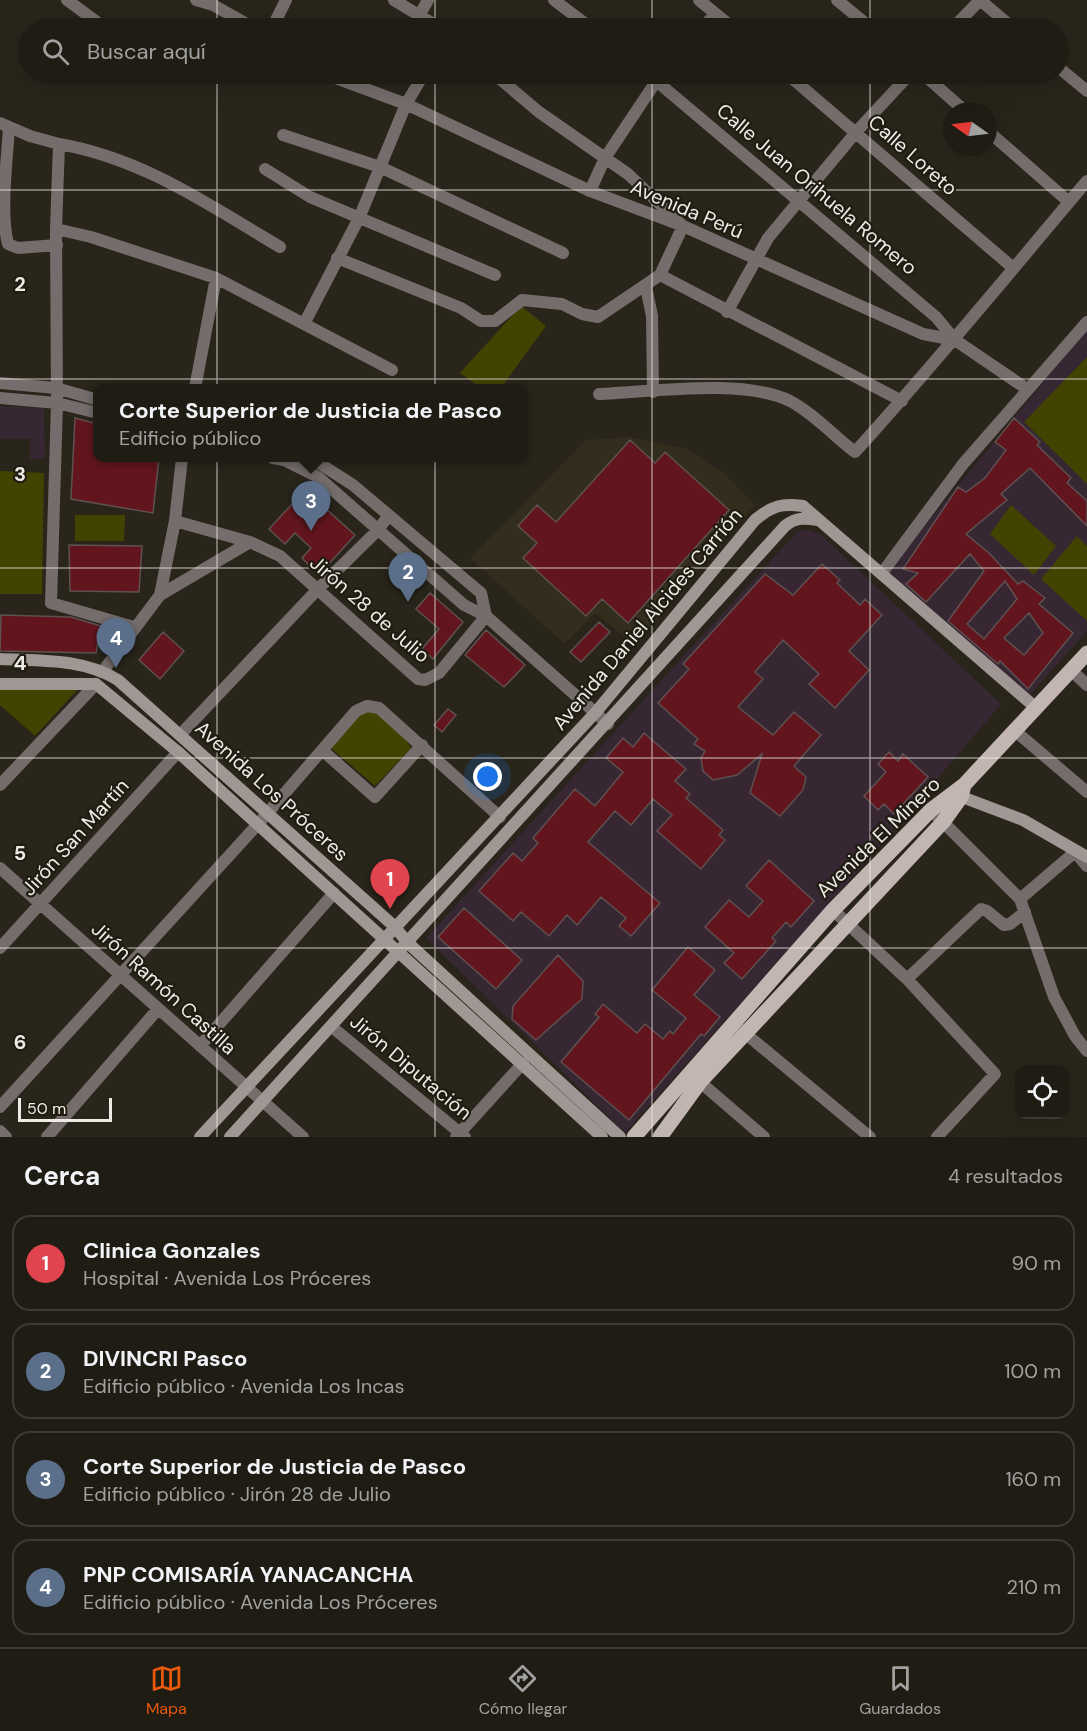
<!DOCTYPE html>
<html lang="es">
<head>
<meta charset="utf-8">
<style>
  body { margin:0; font-family:"DM Sans",sans-serif; background:#27251d; color:#f1f3f6 }
  .controls { position:absolute; right:18px; bottom:18px; display:grid; overflow:hidden; border-radius:12px; box-shadow:0 6px 24px #0002 }
  .controls button { width:54px; height:54px; display:grid; place-items:center; padding:0; border:0; border-bottom:2px solid #3c3a34; background:#1f1c14; color:#f1f3f6; font:30px sans-serif }
  .compass { position:absolute; left:943px; top:102px; width:54px; height:54px; border-radius:50%; background:#1f1c14; box-shadow:0 6px 24px #0002; rotate:284deg }
  .scale { position:absolute; left:18px; bottom:15px; width:94px; box-sizing:border-box; padding-left:6px; border:3px solid #eeebe5; border-top:0; font-size:16px; line-height:21px; white-space:nowrap; color:#eeebe5; -webkit-text-stroke:4px #201c12; paint-order:stroke }
  .you { position:absolute; left:488px; top:777px; width:21px; height:21px; margin:-15px; border:4px solid #fff; border-radius:50%; background:#1a73e8; box-shadow:0 0 0 9px #1a73e833 }
  .badge { display:grid; place-items:center; width:39px; height:39px; border-radius:50%; background:#ea580c; color:#fff; font-size:20px; font-weight:700 }
  .pin { position:absolute; translate:-50% -50px; filter:drop-shadow(0 2px 3px #0008) }
  .pin::after { content:''; position:absolute; top:32px; width:21px; height:18px; background:inherit; clip-path:polygon(0 0,100% 0,50% 100%) }
  .popup { position:absolute; left:93px; top:384px; width:435px; height:78px; box-sizing:border-box; display:grid; place-content:center; border-radius:12px; background:#1f1c14; filter:drop-shadow(0 2px 4px #0005); font-size:20px; white-space:nowrap; color:#a1a1a0 }
  .popup b { font-size:22px; color:#f1f3f6 }
  .popup::after { content:''; position:absolute; left:50%; top:100%; margin-left:-12px; border:12px solid transparent; border-top-color:#1f1c14 }
  .list { margin:0; padding:0; list-style:none }
  h2 { display:flex; justify-content:space-between; align-items:center; height:78px; margin:0; padding:0 24px; font-size:26px }
  h2 small { font-size:20px; font-weight:400; color:#a1a1a0 }
  .list li { display:grid; grid-template-columns:39px 1fr auto; gap:18px; align-items:center; box-sizing:border-box; height:96px; margin:0 12px 12px; padding:0 12px; border:2px solid #3c3a34; border-radius:18px }
  .list b { display:block; font-size:22px; white-space:nowrap }
  .list p { margin:0; font-size:20px; white-space:nowrap; color:#a1a1a0 }
  .list em { font-size:20px; font-style:normal; color:#a1a1a0 }
  .icon { flex:none; width:33px; height:33px; fill:none; stroke:currentColor; stroke-width:2; stroke-linecap:round; stroke-linejoin:round }
  .map { position:relative; flex:none; width:1087px; height:1137px; overflow:hidden }
  .search { position:absolute; background:#1f1c14; box-shadow:0 6px 24px #0002; left:18px; right:18px; top:18px; height:66px; display:flex; align-items:center; gap:15px; box-sizing:border-box; padding:0 21px; border-radius:33px; color:#a1a1a0; font-size:22px }
  .sheet { height:510px; background:#1f1c14 }
  nav { display:flex; justify-content:space-around; align-items:center; box-sizing:border-box; height:84px; border-top:2px solid #3c3a34; background:#1f1c14; font-size:16px; color:#a1a1a0 }
  nav a { display:grid; justify-items:center; gap:3px }
  nav .on { color:#ea580c }
  .map>svg:first-child { display:block }
</style>
</head>
<body>
<div class="map">
<svg width="1087" height="1137" viewBox="0 0 1087 1137">
  <rect width="100%" height="100%" fill="#29251b"/>
  <path fill="#332d1d" d="M630,437L687,449L725,474L755,505L634,645L595,613L565,644L470,558L586,440Z"/>
  <path fill="#362733" d="M1087,329V631L1027,698L886,573Z
    M0,406L44,408L45,458L30,459V439H0Z
    M810,530L821,535L1001,704L874,853L625,1133L426,938L798,531Z"/>
  <path fill="#424300" d="M521,306L546,326L501,388H481L460,373Z
    M1087,357V484L1024,422Z
    M0,471L44,473L42,594H0Z
    M1011,505L1056,546L1034,575L990,534Z
    M75,515H125L124,541H75Z
    M1077,536L1087,546V621L1041,579Z
    M0,685L80,687L35,736L0,705Z
    M366,710C384,713 404,732 411,748L375,786L331,748L358,715Z"/>
  <path fill="#62151c" stroke="#5f5151" stroke-width="1.5" fill-rule="evenodd" d="M75,418L98,424V458H159L153,513L71,499Z
    M1014,418L1040,442L1037,445L1071,478L1067,483L1087,501V526L1030,468L1001,494L1007,500L966,534L989,553L1018,584L1023,581L1045,598L1039,604L1073,633L1028,689L1000,661L998,664L948,621L984,571L970,554L926,602L906,584L918,573L903,569L958,487L966,492L985,478L1006,450L995,442ZM1005,581L1017,599L984,639L967,624ZM1029,613L1043,633L1024,655L1004,638Z
    M630,440L655,463L665,452L729,510L628,623L602,599L586,616L523,558L537,543L518,526L537,505L556,522Z
    M305,490L355,535L319,575L302,558L311,548L295,533L285,544L269,529Z
    M69,545L142,546L139,592L70,591Z
    M822,564L840,580L837,583L860,605L865,599L882,615L849,651L869,670L835,708L809,684L819,674L783,640L755,672L763,679L738,707L773,735L794,712L821,735L794,766L806,777L803,790L780,816L750,793L762,754L737,775L713,780L703,771L701,758L705,751L694,744L698,739L658,703L689,669L683,664L765,574L793,595Z
    M430,593L463,622L433,659L422,649L439,629L416,609Z
    M1,615L71,617L101,626L96,653L0,651Z
    M599,622L610,632L581,662L570,652Z
    M486,630L525,665L504,687L465,655Z
    M163,632L184,651L160,679L139,660Z
    M448,709L456,715L442,732L434,725Z
    M644,733L686,769L675,781L690,794L686,798L723,830L719,835L725,840L701,869L657,831L672,815L653,799L631,825L615,811L588,842L660,903L631,936L619,926L626,918L601,897L577,925L567,915L549,936L521,912L513,921L479,891L513,853L522,861L538,843L533,838L575,789L595,806L623,772L606,758L623,738L633,747Z
    M889,752L898,761L903,754L928,777L894,814L884,804L878,810L864,796L886,772L878,764Z
    M769,860L814,901L791,927L786,922L772,938L776,941L742,979L724,963L734,953L705,927L729,900L749,917L763,901L746,886Z
    M464,908L522,960L496,989L438,937Z
    M688,947L715,970L694,995L720,1017L704,1036L701,1034L629,1120L561,1062L599,1017L595,1014L603,1004L637,1033L645,1024L663,1039L670,1031L673,1034L686,1018L652,990Z
    M558,955L583,981L582,999L536,1040L512,1019L513,1006Z"/>
  <g fill="none" stroke-linecap="round" stroke-linejoin="round">
    <path stroke="#746d6c" stroke-width="12" d="M67,0L105,28
      M196,0L213,5L254,28
      M394,0L440,28
      M554,0L591,28
      M699,0L733,28
      M837,0L871,28
      M980,0L1013,28
      M419,16L428,0
      M272,28L286,0
      M702,28L715,14
      M953,28L980,0
      M1058,67L1087,91
      M325,74L406,104L590,191L683,226L923,334L955,340L1027,389
      M648,74L936,317L955,340
      M787,74L1012,267
      M923,74L965,111
      M0,123L30,136L59,144L56,229L57,403L51,603L134,627
      M9,127C7,161 0,213 8,244L18,248L57,245
      M988,131L1069,202
      M283,135L380,167L563,253
      M59,144C142,158 209,205 280,247
      M265,169L310,197L495,275
      M590,191L605,158L661,74
      M56,229L91,237L216,278L392,370
      M337,258L461,308L481,321H495L522,300L562,304L582,314L598,317L660,275L683,226L628,174L539,112L494,74
      M660,275L902,401
      M646,287L652,316L653,392
      M727,312L768,238L857,131L910,74
      M304,324L360,216L406,104L424,74
      M0,383L56,388L98,400
      M195,388L216,278
      M599,394C652,392 743,378 790,401C813,413 834,436 855,452C935,364 1010,272 1087,181
      M0,398L57,403L98,413
      M273,458L284,460L318,477L464,605L486,616L608,724
      M311,458L353,485L481,593L486,616
      M175,521L250,542L280,556L418,679L425,680L439,673L486,616
      M882,573L963,464L1087,322
      M160,595L175,521L182,458
      M1071,670L1087,685
      M103,671L160,595L250,542
      M1014,730L1087,792
      M180,735L317,590L378,530L389,515
      M322,750L375,797L422,745
      M0,785L96,684
      M931,810L1020,899L1054,997L1075,1036L1087,1051
      M0,868L303,1137
      M1020,899L1075,852L1087,866
      M833,910L907,979L995,1074L937,1137
      M0,948L178,752
      M907,979L981,909L987,911L1004,925L1010,924L1025,912
      M332,1027L465,1137
      M740,1029L870,1137
      M200,1046L334,893
      M700,1082L764,1137
      M0,1107L258,824L356,711L367,706L379,708L500,817
      M0,1131L6,1137
      M47,1137L158,1009
      M456,1137L523,1063"/>
    <path stroke="#a09693" stroke-width="12" d="M0,659C39,661 83,658 118,680L394,926L408,943L620,1137
      M0,684H96L178,752L602,1137
      M954,794L1023,820L1087,857
      M200,1137L596,712L755,520C772,506 781,503 803,506L1035,707
      M230,1137L785,526C796,517 804,518 818,520"/>
    <path stroke="#c3b6b2" stroke-width="15" d="M634,1137L833,910L931,810L964,785L1087,653
      M660,1137L700,1082L943,822L961,797L964,785"/>
  </g>
  <path fill="none" stroke="#eeebe5" stroke-width="1.5" stroke-opacity="0.55" d="M217,0V28M435,0V28M652,0V28M870,0V28M217,74V1137M435,74V1137M652,74V1137M870,74V1137M0,190H1087M0,379H1087M0,568H1087M0,758H1087M0,948H1087"/>
  <g text-anchor="middle" stroke-width="4.5" stroke-linejoin="round" paint-order="stroke">
    <g font-size="20" fill="#eeebe5" stroke="#201c12">
      <text transform="translate(913 155) rotate(41)" y="7">Calle Loreto</text>
      <text transform="translate(817 189) rotate(40)" y="7">Calle Juan Orihuela Romero</text>
      <text transform="translate(687 209) rotate(23)" y="7">Avenida Perú</text>
      <text transform="translate(370 609) rotate(41)" y="7">Jirón 28 de Julio</text>
      <text transform="translate(647 619) rotate(-50)" y="7">Avenida Daniel Alcides Carrión</text>
      <text transform="translate(272 791) rotate(42)" y="7">Avenida Los Próceres</text>
      <text transform="translate(75 837) rotate(-48)" y="7">Jirón San Martín</text>
      <text transform="translate(878 837) rotate(-44)" y="7">Avenida El Minero</text>
      <text transform="translate(164 988) rotate(42)" y="7">Jirón Ramón Castilla</text>
      <text transform="translate(411 1067) rotate(40)" y="7">Jirón Diputación</text>
    </g>
  </g>
  <g font-size="20" text-anchor="middle" font-weight="bold" fill="#eeebe5" stroke="#201c12" stroke-width="4.5" stroke-linejoin="round" paint-order="stroke">
    <text x="20" y="291">2</text>
    <text x="20" y="481">3</text>
    <text x="20" y="670">4</text>
    <text x="20" y="860">5</text>
    <text x="20" y="1049">6</text>
  </g>
</svg>
<div class="controls">
<button><svg class="icon" aria-label="locate" viewBox="0 0 24 24"><circle cx="12" cy="12" r="6"/><path d="M12 2v4M12 18v4M2 12h4M18 12h4"/></svg></button>
</div>
<svg class="compass" viewBox="-18 -18 36 36"><path d="M0-13l5 13h-10z" fill="#e53935"/><path d="M0 13l5-13h-10z" fill="#a1a1a0"/></svg>
<div class="scale">50 m</div>
<div class="you"></div>
<div class="pin badge" style="left:390px;top:909px;background:#e0444e">1</div>
<div class="pin badge" style="left:408px;top:602px;background:#5c6f8a">2</div>
<div class="pin badge" style="left:311px;top:531px;background:#5c6f8a">3</div>
<div class="popup"><b>Corte Superior de Justicia de Pasco</b>Edificio público</div>
<div class="pin badge" style="left:116px;top:668px;background:#5c6f8a">4</div>
<div class="search"><svg class="icon" aria-label="search" viewBox="0 0 24 24"><circle cx="10" cy="10" r="6"/><path d="M15 15l6 6"/></svg>Buscar aquí</div>
</div>
<section class="sheet">
<h2>Cerca<small>4 resultados</small></h2>
<ul class="list">
<li><span class="badge" style="background:#e0444e">1</span><div><b>Clinica Gonzales</b><p>Hospital · Avenida Los Próceres</p></div><em>90 m</em></li>
<li><span class="badge" style="background:#5c6f8a">2</span><div><b>DIVINCRI Pasco</b><p>Edificio público · Avenida Los Incas</p></div><em>100 m</em></li>
<li><span class="badge" style="background:#5c6f8a">3</span><div><b>Corte Superior de Justicia de Pasco</b><p>Edificio público · Jirón 28 de Julio</p></div><em>160 m</em></li>
<li><span class="badge" style="background:#5c6f8a">4</span><div><b>PNP COMISARÍA YANACANCHA</b><p>Edificio público · Avenida Los Próceres</p></div><em>210 m</em></li>
</ul>
</section>
<nav>
<a class="on"><svg class="icon" aria-label="map" viewBox="0 0 24 24"><path d="M3 6l6-2 6 2 6-2v14l-6 2-6-2-6 2zM9 4v14M15 6v14"/></svg>Mapa</a>
<a><svg class="icon" aria-label="directions" viewBox="0 0 24 24"><path d="M12 3l9 9-9 9-9-9zM9 14v-3h6M13 9l2 2-2 2"/></svg>Cómo llegar</a>
<a><svg class="icon" aria-label="saved" viewBox="0 0 24 24"><path d="M7 4h10v16l-5-4-5 4z"/></svg>Guardados</a>
</nav>
</body>
</html>
